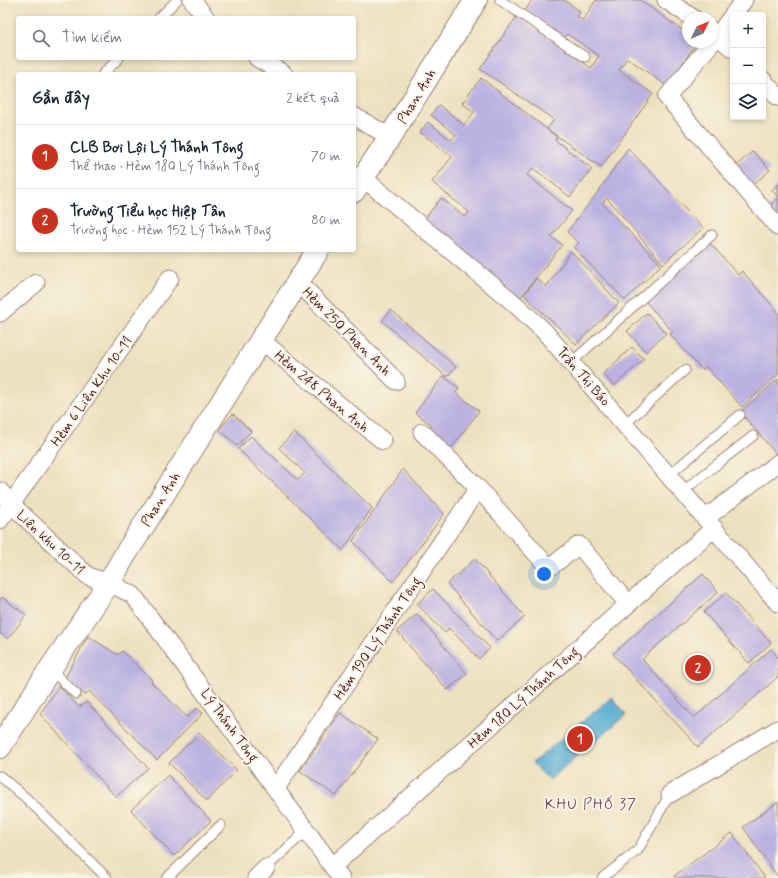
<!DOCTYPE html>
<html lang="vi">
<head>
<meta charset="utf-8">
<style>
  body { margin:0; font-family:Mynerve,sans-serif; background:#f2f2f3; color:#1f2937 }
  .controls { position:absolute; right:12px; top:12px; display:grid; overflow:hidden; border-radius:4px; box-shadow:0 2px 6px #0003 }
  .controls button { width:36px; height:36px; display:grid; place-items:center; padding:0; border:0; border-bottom:1px solid #e0e1e3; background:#fff; color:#1f2937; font:20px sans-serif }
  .compass { position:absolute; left:682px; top:12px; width:36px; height:36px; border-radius:50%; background:#fff; box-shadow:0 2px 6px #0003; rotate:46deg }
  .you { position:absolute; left:544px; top:574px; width:14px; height:14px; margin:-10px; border:3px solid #fff; border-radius:50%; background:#1a73e8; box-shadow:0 0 0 6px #1a73e833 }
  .badge { display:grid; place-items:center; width:26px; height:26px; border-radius:50%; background:#c8321e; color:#fff; font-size:13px; font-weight:700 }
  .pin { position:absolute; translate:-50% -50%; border:2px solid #fff; box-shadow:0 1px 4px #0006 }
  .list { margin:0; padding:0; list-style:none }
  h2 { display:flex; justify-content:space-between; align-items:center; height:52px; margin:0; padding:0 16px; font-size:17px }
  h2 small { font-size:13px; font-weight:400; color:#747a83 }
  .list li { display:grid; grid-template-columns:26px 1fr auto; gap:12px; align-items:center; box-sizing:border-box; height:64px; padding:0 16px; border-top:1px solid #e0e1e3 }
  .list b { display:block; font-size:15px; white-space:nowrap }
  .list p { margin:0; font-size:13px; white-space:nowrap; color:#747a83 }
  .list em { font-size:13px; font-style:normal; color:#747a83 }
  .icon { flex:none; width:22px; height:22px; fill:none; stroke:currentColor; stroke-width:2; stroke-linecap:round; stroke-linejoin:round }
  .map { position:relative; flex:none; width:778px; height:878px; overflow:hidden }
  .search { position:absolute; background:#fff; box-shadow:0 2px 6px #0003; left:16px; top:16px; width:340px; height:44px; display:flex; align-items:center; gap:10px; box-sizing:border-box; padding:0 14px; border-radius:4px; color:#747a83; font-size:15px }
  .panel { position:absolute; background:#fff; box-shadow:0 2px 6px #0003; left:16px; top:72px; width:340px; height:180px; border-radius:4px }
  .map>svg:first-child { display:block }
</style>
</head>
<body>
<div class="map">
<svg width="778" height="878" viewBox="0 0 778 878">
  <rect width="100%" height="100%" fill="#fcf5e5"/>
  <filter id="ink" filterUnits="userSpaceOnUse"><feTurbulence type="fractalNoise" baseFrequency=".025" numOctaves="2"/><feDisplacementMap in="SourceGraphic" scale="8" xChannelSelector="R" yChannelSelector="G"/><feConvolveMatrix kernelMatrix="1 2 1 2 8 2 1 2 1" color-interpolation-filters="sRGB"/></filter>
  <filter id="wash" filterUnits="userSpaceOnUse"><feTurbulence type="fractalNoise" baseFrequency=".012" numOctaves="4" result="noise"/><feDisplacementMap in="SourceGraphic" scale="16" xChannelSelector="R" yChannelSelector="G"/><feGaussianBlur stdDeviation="0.9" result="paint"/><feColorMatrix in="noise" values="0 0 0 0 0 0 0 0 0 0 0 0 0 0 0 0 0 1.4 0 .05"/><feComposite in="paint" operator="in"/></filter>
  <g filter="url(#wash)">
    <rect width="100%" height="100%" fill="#ece1bf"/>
    <path fill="#54abd1" stroke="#4f657e" d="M612,697L626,715L549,780L532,763Z"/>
    <g id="blocks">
      <path fill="#bbb2e2" d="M532,0H564L580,11L577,17L583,20L596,0H640L688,34V42H697L667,86L627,58L619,70L653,94L601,167L547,129L554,120L480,69L517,16L591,68L599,56L567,34L564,38L525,11Z
        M481,78L557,137L555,140L592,169L570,197L533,168L527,175L572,211L551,237L562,245L519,299L422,222L441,198L465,217L469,212L432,182L452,157L420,132L428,122L451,140L456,135L431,115L439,105L464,125L474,112L462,103Z
        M628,148L703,228L663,264L607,198L602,203L661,265L625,300L574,248L579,243L567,232L595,196Z
        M753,151L770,170L752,186L735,167Z
        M778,184V197L772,190Z
        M778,198V222L766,209Z
        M710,243L738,275L742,271L778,312V375L742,407L706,367L702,370L670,334L673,332L645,301Z
        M571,251L619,303L576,344L524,295L536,278L546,287Z
        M391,310L456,367L447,377L382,321Z
        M647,313L666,333L646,352L627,331Z
        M632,347L644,359L614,386L603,374Z
        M443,376L459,388L456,393L479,411L449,451L425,434L432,425L415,413Z
        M778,379V456L740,412Z
        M233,414L251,431L237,446L219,429Z
        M294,432L372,508L343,550L238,449L251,436L298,480L305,473L279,448Z
        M403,469L444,514L393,582L353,541Z
        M475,559L525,617L497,641L447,584Z
        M703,574L718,592L642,659L694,718L771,649L778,657V677L698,747L613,654Z
        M433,589L490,648L479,659L449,628L445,633L417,604Z
        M726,593L771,643L749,663L704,612Z
        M2,597L26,615L8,639L0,633V599Z
        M417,614L467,674L447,690L397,631Z
        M88,636L118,655L122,651L152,680L151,682L187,717L197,708L203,713L157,760L89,691L85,695L65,678Z
        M59,686L79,707L87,702L148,768L116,797L40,714Z
        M340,713L378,739L336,796L300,771Z
        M199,733L237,770L207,801L169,763Z
        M168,775L211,821L174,856L131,810Z
        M778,802V877L743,827Z
        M732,833L765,878H676L674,876Z"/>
    </g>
  </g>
  <g filter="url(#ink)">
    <use href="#blocks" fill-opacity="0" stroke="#9b8075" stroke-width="1"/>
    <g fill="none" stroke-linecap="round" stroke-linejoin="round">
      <defs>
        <path id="lane" d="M500,0L585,57
          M159,18L177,0
          M103,74L119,58
          M572,362L712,235
          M625,424L685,370
          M669,475L740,415
          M683,491L753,436
          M50,669L76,694
          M0,776L26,798L107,878
          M266,868L307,830
          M167,878L221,825
          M602,878L638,850L670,794"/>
        <path id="street" d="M192,0L206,18
          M666,0L693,18
          M744,0L718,35L667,97L778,227
          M712,31L733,49
          M257,58L284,74
          M763,80L778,97
          M354,116L390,137
          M362,177L515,304L544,331L778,603
          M298,282L396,381
          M0,313L36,283
          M261,340L383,441
          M422,432L478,488L549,568L579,545L628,604
          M0,491L12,505L88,576L109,583L133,595L341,878
          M706,518L778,463
          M0,520L170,278
          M276,788L478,488
          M670,794L778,729
          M333,866L714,528
          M256,878L266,868"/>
        <path id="secondary" d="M354,191L390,137L476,0
          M0,747L50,669L109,583L125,555L318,250"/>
      </defs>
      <use href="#lane" stroke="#9b8075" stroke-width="11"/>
      <use href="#street" stroke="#9b8075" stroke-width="19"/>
      <use href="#secondary" stroke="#9b8075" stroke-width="24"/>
      <use href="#lane" stroke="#fff" stroke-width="9"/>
      <use href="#street" stroke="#fff" stroke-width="17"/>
      <use href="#secondary" stroke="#fff" stroke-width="22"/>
    </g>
  </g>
  <g text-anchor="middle" stroke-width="4" stroke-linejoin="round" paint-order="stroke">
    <g font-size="14" fill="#4a1f2b" stroke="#fcf5e5">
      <text transform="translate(416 96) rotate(-59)" y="5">Phan Anh</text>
      <text transform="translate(347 331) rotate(45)" y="5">Hẻm 250 Phan Anh</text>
      <text transform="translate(584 376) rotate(49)" y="5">Trần Thị Báo</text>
      <text transform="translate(91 391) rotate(-55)" y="5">Hẻm 6 Liên Khu 10-11</text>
      <text transform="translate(322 391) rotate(40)" y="5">Hẻm 248 Phan Anh</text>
      <text transform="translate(160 499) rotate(-58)" y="5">Phan Anh</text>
      <text transform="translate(51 542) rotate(43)" y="5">Liên khu 10-11</text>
      <text transform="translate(377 638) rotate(-56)" y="5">Hẻm 190 Lý Thánh Tông</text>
      <text transform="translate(523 697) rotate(-42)" y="5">Hẻm 180 Lý Thánh Tông</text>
      <text transform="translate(230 725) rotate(54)" y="5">Lý Thánh Tông</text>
    </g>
    <g font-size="15" letter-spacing="1" fill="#72526b" stroke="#fcf5e5">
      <text x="591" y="809">KHU PHỐ 37</text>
    </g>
  </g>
</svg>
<div class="controls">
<button>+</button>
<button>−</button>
<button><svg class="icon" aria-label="layers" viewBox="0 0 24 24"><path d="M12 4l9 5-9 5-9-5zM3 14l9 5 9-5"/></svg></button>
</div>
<svg class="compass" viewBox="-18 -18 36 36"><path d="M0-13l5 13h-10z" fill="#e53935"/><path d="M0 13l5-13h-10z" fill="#747a83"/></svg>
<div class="you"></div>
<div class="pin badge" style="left:580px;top:739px">1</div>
<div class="pin badge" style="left:698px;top:668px">2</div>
<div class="search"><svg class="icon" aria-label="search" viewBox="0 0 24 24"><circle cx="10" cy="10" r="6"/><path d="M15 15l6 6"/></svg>Tìm kiếm</div>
<section class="panel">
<h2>Gần đây<small>2 kết quả</small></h2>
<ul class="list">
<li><span class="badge">1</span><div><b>CLB Bơi Lội Lý Thánh Tông</b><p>Thể thao · Hẻm 180 Lý Thánh Tông</p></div><em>70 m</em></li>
<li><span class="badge">2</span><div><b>Trường Tiểu học Hiệp Tân</b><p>Trường học · Hẻm 152 Lý Thánh Tông</p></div><em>80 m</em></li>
</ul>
</section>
</div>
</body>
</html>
